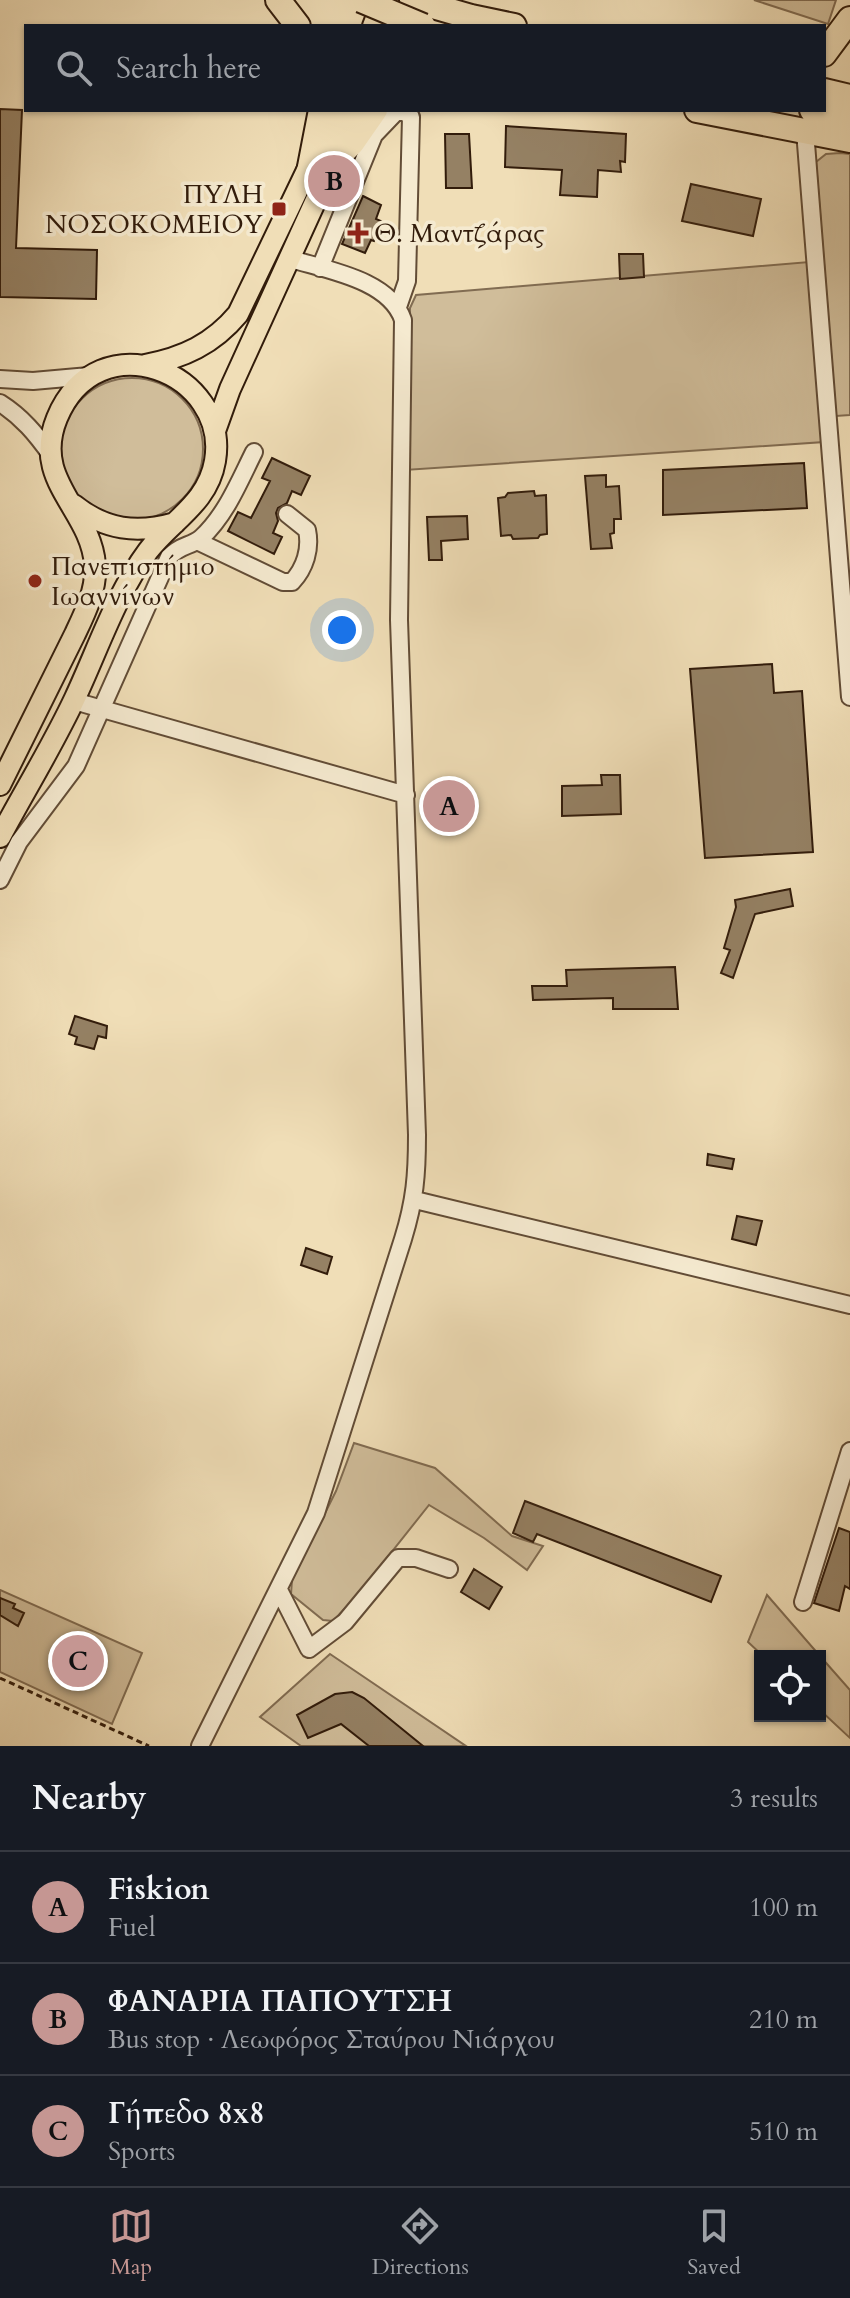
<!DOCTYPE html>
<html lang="en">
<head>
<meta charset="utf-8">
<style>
  body { margin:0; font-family:Cardo,serif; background:#20242c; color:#f1f3f6 }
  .controls { position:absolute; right:24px; bottom:24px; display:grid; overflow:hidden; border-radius:0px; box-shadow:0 2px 6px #0004 }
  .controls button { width:72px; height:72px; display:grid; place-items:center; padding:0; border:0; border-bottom:2px solid #363941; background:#171b24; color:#f1f3f6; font:40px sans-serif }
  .you { position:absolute; left:342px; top:630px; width:28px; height:28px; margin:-20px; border:6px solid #fff; border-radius:50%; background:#1a73e8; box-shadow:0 0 0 12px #1a73e833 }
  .badge { display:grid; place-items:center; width:52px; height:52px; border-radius:50%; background:#c59692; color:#111; font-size:26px; font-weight:700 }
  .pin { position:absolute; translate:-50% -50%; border:4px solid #fff; box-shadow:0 2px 8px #0006 }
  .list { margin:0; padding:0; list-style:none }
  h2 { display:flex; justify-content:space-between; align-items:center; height:104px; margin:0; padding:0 32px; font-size:34px }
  h2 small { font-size:26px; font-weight:400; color:#9ea1a6 }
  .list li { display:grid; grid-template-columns:52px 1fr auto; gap:24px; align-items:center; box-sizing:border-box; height:112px; padding:0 32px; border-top:2px solid #363941 }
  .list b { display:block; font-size:30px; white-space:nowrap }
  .list p { margin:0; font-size:26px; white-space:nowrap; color:#9ea1a6 }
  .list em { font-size:26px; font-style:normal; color:#9ea1a6 }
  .icon { flex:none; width:44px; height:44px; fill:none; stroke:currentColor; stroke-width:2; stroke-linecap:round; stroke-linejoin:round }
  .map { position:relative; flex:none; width:850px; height:1746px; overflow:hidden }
  .search { position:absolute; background:#171b24; box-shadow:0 2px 6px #0004; left:24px; right:24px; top:24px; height:88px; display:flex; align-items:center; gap:20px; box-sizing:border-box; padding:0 28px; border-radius:0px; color:#9ea1a6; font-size:30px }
  .sheet { height:440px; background:#171b24 }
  nav { display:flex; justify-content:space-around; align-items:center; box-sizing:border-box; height:112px; border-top:2px solid #363941; background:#171b24; font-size:22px; color:#9ea1a6 }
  nav a { display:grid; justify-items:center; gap:4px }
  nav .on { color:#c59692 }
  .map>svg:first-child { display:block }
</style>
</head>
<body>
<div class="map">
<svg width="850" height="1746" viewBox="0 0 850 1746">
  <rect width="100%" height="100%" fill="#f0deb7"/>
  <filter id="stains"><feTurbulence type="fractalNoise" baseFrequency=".0025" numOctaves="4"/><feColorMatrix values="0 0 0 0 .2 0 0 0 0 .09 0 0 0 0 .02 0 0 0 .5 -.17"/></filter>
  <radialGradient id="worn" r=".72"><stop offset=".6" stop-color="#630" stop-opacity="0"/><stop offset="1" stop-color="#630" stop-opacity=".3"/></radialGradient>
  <path fill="#d0bd9a" stroke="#816c52" stroke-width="2" d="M754,0H836L828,24Z
    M840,153L850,154V415L836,416L816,162L826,154Z
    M809,262L824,442L405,470L410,308L416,295Z
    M61 449a71 71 0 1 1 142 0a71 71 0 1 1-142 0Z
    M354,1443L435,1468L512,1536L543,1546L527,1570L484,1538L429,1505L355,1598L333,1621L323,1620L291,1594L292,1580L336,1491Z
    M0,1590L142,1653L112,1724L0,1672Z
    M767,1595L820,1656H763L748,1642Z
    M330,1654L466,1746H301L260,1717Z
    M820,1656L850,1690V1738L820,1710Z"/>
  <path fill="#958164" stroke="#321c0b" stroke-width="2" d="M0,109L22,110L16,248L97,250L96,299L0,297Z
    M506,126L626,134L625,162L620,161L621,172L598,170L597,197L560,195L562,170L505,167Z
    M445,134H469L472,188H446Z
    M691,184L761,199L753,236L682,221Z
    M363,196L381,205L376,219L381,221L379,230L374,241L371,240L365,253L342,244Z
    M619,254H643L644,277L620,279Z
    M272,458L310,476L301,495L292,491L287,503L278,508L276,513L278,521L273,533L282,537L274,554L228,531L238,512L251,518L270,481L262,478Z
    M804,463L807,508L663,515V470Z
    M606,475V487L619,486L621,519H614V533L610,534L612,548L591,549L585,476Z
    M534,491L535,496L546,495L547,534L540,535L538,538L513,539L511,535L501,536L498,498L505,497L508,493Z
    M467,516L468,539L441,541L442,560H429L427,517Z
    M772,664L774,693L802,691L813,852L705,858L690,669Z
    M601,775H620L621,814L562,816V786L602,785Z
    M790,889L793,906L755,914L733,978L721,973L730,950L724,948L736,907L735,900Z
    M675,967L678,1009H613V998L533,1000L532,986H567L566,970Z
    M75,1016L107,1026L106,1038L98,1036L94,1049L75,1044L77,1037L69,1034Z
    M708,1154L734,1159L732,1169L707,1165Z
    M737,1216L762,1221L756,1245L732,1239Z
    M306,1248L332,1257L327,1274L301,1265Z
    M525,1501L721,1576L711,1602L537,1534L533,1542L513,1533Z
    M839,1528L850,1532V1589L845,1586L839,1611L814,1603Z
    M474,1569L502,1587L489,1609L461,1592Z
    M0,1598L15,1604L13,1608L24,1613L18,1626L0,1615Z
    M352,1692L364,1698L423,1746H369L341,1724L308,1738L297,1715L335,1694Z"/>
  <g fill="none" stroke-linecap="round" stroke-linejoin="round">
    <defs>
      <path id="minor" d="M805,131L850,697
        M320,268L374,135L396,112H405L411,117L407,281L398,307
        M0,379L33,381L89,376
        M0,403C22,417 36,434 51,455
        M197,541L283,582H292C305,568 311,549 307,530L287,514
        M74,701L406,795
        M0,880L19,842L76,766L169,557C181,544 190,547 201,538C226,515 239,482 254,452
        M415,1200L850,1305
        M279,1590L309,1649L345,1622L398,1558H416L449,1569
        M803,1602L850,1451
        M200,1746L316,1513L403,1239C415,1200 417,1175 417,1135L399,620L403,320C390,280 327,270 291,259"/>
      <path id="major" d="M373,26L383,0
        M145,365C183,358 213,344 238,314L336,110
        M215,431L230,389L357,110
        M74,505C105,530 137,534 175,523
        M0,785L75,634C85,613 97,589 95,565C91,509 31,481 57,418C98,319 230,373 215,461C208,503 172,520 148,551C116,594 98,649 75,698C53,745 25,790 0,837"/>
      <path id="highway" d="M278,0L298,26
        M412,0L471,17L514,26
        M824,54L850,19
        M824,91L850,97
        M697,110L850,140
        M812,110L850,119
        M337,158L352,143L375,110
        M309,172L321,110"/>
    </defs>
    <use href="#minor" stroke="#624c36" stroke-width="20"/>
    <use href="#major" stroke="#321c0b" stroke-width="24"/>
    <use href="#highway" stroke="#321c0b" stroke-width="28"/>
    <path stroke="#321c0b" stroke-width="3" stroke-dasharray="6 4" stroke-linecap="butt" d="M0,1678L149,1746"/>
    <use href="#minor" stroke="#f5ead0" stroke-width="16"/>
    <use href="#major" stroke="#f0deb7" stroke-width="20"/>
    <use href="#highway" stroke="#f0deb7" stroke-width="24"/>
    <defs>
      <path id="highway-bridge" d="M361,0L423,26"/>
    </defs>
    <use href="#highway-bridge" stroke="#321c0b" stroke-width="28" stroke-linecap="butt"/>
    <use href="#highway-bridge" stroke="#f0deb7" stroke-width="24"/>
  </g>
  <g fill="#8f2418" stroke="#f5ead0" stroke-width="3">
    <rect x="271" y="201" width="16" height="16" rx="4"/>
    <path d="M354 221h8v8h8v8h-8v8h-8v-8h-8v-8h8z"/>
    <circle cx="35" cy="581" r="8"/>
  </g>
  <g text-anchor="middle" stroke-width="7" stroke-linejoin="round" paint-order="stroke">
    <g font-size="26" fill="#321c0b" stroke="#f5ead0" text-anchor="start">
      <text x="263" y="203" text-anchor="end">ΠΥΛΗ<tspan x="263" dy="30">ΝΟΣΟΚΟΜΕΙΟΥ</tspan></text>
      <text x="374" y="242">Θ. Μαντζάρας</text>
      <text x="51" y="575">Πανεπιστήμιο<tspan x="51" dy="30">Ιωαννίνων</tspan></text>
    </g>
  </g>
  <rect width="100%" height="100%" filter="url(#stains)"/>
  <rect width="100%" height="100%" fill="url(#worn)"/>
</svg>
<div class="controls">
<button><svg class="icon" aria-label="locate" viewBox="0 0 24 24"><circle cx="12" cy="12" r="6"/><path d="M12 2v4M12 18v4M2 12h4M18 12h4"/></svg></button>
</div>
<div class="you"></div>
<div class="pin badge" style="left:449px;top:806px">A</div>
<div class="pin badge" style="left:334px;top:181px">B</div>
<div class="pin badge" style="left:78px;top:1661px">C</div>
<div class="search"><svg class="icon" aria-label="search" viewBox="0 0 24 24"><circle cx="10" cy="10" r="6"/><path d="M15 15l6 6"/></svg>Search here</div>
</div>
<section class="sheet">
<h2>Nearby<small>3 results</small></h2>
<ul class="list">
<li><span class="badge">A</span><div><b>Fiskion</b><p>Fuel</p></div><em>100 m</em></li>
<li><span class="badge">B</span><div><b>ΦΑΝΑΡΙΑ ΠΑΠΟΥΤΣΗ</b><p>Bus stop · Λεωφόρος Σταύρου Νιάρχου</p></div><em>210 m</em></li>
<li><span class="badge">C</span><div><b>Γήπεδο 8x8</b><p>Sports</p></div><em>510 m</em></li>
</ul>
</section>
<nav>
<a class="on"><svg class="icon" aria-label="map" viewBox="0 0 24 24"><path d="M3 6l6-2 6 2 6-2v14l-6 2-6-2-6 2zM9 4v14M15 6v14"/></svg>Map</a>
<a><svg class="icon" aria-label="directions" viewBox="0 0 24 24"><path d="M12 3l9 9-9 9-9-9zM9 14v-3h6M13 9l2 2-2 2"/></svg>Directions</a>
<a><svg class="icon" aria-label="saved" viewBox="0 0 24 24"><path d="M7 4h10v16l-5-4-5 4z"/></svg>Saved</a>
</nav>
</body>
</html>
